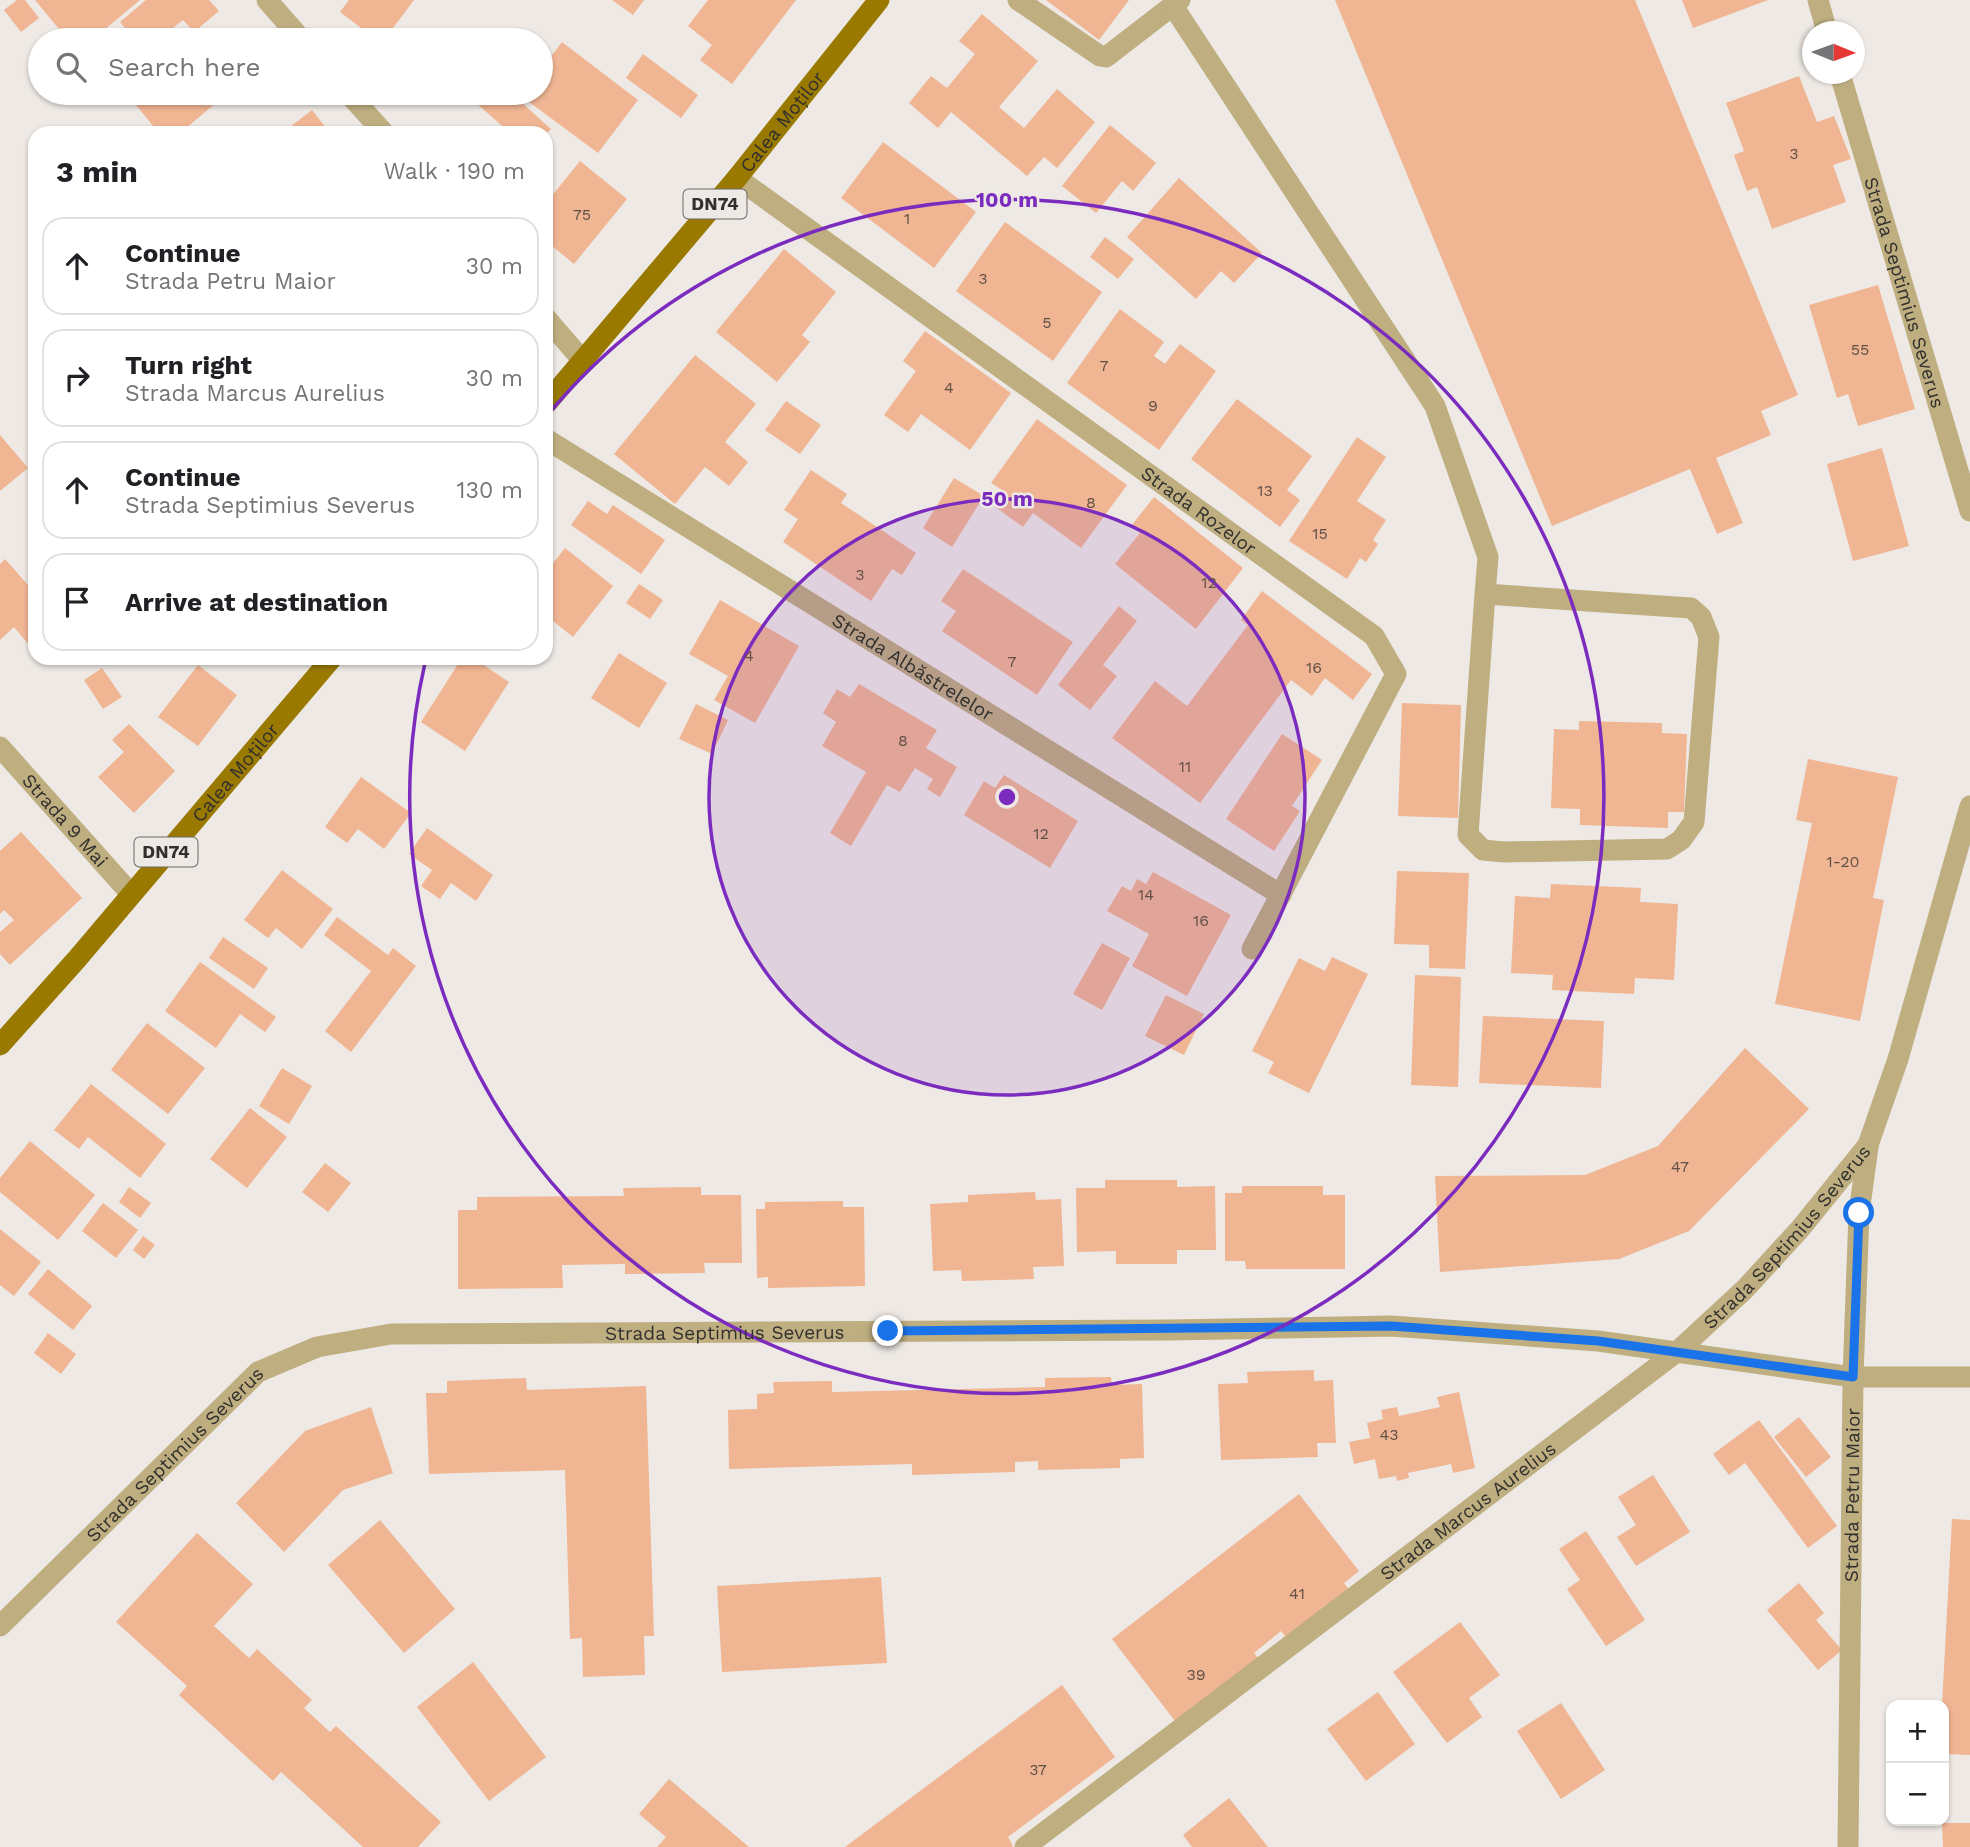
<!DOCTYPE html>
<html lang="en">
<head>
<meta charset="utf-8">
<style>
  body { margin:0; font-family:"Work Sans",sans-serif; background:#f6f6f6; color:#202124 }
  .controls { position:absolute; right:21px; bottom:21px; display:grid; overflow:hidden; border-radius:14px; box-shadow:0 2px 5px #0004 }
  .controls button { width:63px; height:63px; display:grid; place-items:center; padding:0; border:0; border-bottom:2px solid #e0e0e0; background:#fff; color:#202124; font:35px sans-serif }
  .compass { position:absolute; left:1802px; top:21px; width:63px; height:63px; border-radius:50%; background:#fff; box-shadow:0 2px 5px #0004; rotate:91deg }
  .stop { position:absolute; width:21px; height:21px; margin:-16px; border:5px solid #1a73e8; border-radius:50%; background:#fff }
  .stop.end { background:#1a73e8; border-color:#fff; box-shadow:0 2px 7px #0008 }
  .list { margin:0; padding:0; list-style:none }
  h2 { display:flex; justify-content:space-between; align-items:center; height:91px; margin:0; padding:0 28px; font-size:30px }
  h2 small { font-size:23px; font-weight:400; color:#757577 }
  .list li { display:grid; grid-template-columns:46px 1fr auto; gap:21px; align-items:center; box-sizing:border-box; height:98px; margin:0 14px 14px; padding:0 14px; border:2px solid #e0e0e0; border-radius:21px }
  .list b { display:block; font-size:26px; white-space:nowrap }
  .list p { margin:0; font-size:23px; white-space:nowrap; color:#757577 }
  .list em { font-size:23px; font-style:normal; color:#757577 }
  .icon { flex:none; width:38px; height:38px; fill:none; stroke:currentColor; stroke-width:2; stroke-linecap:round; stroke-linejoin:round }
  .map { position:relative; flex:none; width:1970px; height:1847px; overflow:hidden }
  .search { position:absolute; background:#fff; box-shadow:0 2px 5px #0004; left:28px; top:28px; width:525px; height:77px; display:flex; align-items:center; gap:18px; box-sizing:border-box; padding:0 24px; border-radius:38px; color:#757577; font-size:26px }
  .panel { position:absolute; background:#fff; box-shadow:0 2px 5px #0004; left:28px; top:126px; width:525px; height:539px; border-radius:21px }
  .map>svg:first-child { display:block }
</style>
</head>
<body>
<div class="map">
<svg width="1970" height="1847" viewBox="0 0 1970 1847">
  <rect width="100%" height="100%" fill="#eee9e4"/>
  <path fill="#f0b593" d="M17,0H25L39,18L21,32L4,10Z
    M35,0H140L92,40H68Z
    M146,0H209L219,11L194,32L183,20L158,40H135L120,22Z
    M349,0H414L384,40H377L340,12Z
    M612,0H644L633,15Z
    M708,0H796L732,84L700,60L712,45L688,26Z
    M1046,0H1129L1099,40Z
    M1335,0H1635L1798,395L1761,411L1771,435L1716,458L1743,523L1717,534L1690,469L1552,526Z
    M1682,0H1768L1693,28Z
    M982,14L1038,61L999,107L1024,128L1057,89L1095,122L1057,168L1044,157L1027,176L951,112L938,128L909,103L931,76L947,88L975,54L959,41Z
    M562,42L638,100L598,153L521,96L523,93H541V70Z
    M643,54L698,95L681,118L626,78Z
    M1799,76L1817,122L1834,116L1851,159L1833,165L1846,202L1772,229L1757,187L1747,191L1734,155L1744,151L1726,103Z
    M126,93H228L180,133H159Z
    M465,93H511L551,129L547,133H510Z
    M312,110L330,133H282Z
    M1110,125L1156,163L1133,191L1122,181L1096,213L1062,186Z
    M883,142L976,212L934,268L841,198Z
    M580,161L627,199L574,264L546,241V203Z
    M1179,178L1262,253L1234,283L1221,271L1196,299L1127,237Z
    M1005,222L1102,292L1053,361L956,291Z
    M1105,237L1134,259L1118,279L1090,257Z
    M784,249L836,292L802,335L810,342L777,382L716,332Z
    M1878,285L1915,409L1858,426L1848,394L1837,398L1809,305Z
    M1120,309L1164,342L1154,356L1165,364L1180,344L1216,371L1159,450L1067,383Z
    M925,331L1011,393L970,450L921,414L908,432L884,415L916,371L903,361Z
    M695,355L756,404L725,442L748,462L729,486L705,467L675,504L614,454Z
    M1237,399L1312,456L1287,490L1300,500L1280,527L1191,459Z
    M786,401L821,425L800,454L765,430Z
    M1037,419L1127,485L1081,548L1033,513L1023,527L994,506L1005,492L991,483Z
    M0,435L28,468L0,491Z
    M1357,437L1386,457L1357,501L1386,520L1373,540L1378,544L1366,562L1360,558L1347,579L1289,541Z
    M1882,448L1909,546L1853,561L1827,464Z
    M811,470L847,494L841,503L916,553L902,575L892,569L871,601L783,542L798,519L784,510Z
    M954,478L984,496L952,547L923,528Z
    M1154,497L1243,568L1196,629L1115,564L1140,533L1131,526Z
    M588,501L607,514L613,505L665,540L641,574L571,525Z
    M565,548L613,586L573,637L553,621L546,630V572Z
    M5,559L35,593V641L30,646L14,627L0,640V564Z
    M963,569L1073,642L1037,695L942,631L956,611L941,601Z
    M639,584L663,600L650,619L626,603Z
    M1262,591L1372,674L1353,700L1325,678L1312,696L1291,680L1200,803L1112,738L1155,681L1187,706L1248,625L1241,620Z
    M720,600L799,646L755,723L714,700L728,676L689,654Z
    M1119,606L1137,621L1103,665L1117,676L1090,710L1058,685Z
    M619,653L667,683L639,728L591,698Z
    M462,658H473L509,682L465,751L421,722Z
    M198,665L237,695L198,746L158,717Z
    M102,668L122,697L103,709L84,680Z
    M859,684L937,730L926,748L957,767L940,797L927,789L933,779L915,768L900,792L887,785L851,846L830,833L866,772L822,746L836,722L823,713L837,689L850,697Z
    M1402,703L1461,705L1458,818L1398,816Z
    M696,704L728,720L712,754L679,739Z
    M1579,721L1662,723V733L1687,734L1684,812H1668V828L1580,825V809L1551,808L1554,729L1579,730Z
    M129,724L175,771L134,813L98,777L124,752L112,740Z
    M1282,734L1322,760L1292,806L1300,811L1274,851L1226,819Z
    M1808,759L1898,777L1873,898L1884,900L1860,1021L1775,1004L1812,823L1796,820Z
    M1004,775L1078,821L1050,868L964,815L984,781L995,788Z
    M361,777L411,813L384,849L358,829L347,843L325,827Z
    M427,828L493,875L476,901L451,883L440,899L421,886L432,870L409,854Z
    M21,832L82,898L10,965L0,954V932L14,920L4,910L0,914V851Z
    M282,870L333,909L302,949L276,928L268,938L244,920Z
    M1397,871L1469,873L1465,969L1429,968V945L1394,944Z
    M1153,872L1231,915L1187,996L1132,966L1149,934L1107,911L1122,886L1131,891L1137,879L1146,884Z
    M1551,884L1641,888L1640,902L1678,904L1674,980L1635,978L1634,994L1552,990L1553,975L1511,973L1515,896L1550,898Z
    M337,917L388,955L393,948L416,966L351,1052L325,1031L371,971L324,935Z
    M223,937L268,968L254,989L209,958Z
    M1102,943L1130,958L1102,1010L1073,994Z
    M1332,957L1368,974L1309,1093L1268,1073L1274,1062L1252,1051L1299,958L1325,971Z
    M200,962L276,1017L265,1032L240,1014L216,1048L165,1011Z
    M1415,975L1461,977L1458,1087L1411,1085Z
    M1166,995L1204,1014L1184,1055L1145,1036Z
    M1483,1016L1604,1021L1601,1088L1479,1083Z
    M147,1023L205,1068L168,1114L111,1070Z
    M1745,1048L1809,1109L1689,1231L1619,1259L1440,1272L1435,1176L1585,1175L1658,1146Z
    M282,1068L312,1086L289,1124L259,1106Z
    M91,1084L166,1144L140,1178L88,1137L79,1149L54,1130Z
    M250,1108L287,1137L247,1188L210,1159Z
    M30,1141L95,1195L58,1240L0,1192V1178Z
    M325,1163L351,1183L328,1212L302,1192Z
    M1105,1180H1177V1187L1215,1186L1216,1250H1177V1264H1116V1251L1077,1252L1076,1188H1105Z
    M1242,1186H1323V1195H1345V1269H1246L1245,1261H1225V1193H1242Z
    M129,1187L151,1203L140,1218L119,1202Z
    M701,1187V1195H741L742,1263H704L705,1273L625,1274V1264L562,1265L563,1288L458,1289V1210H477V1197L624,1196L623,1188Z
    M1035,1192L1036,1200L1061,1199L1064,1266L1033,1267L1034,1279L962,1281L961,1270L933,1271L930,1204L968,1202V1195Z
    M843,1201V1207H864L865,1286L768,1288V1277L757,1278L756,1209H765V1202Z
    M103,1203L138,1230L116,1258L82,1231Z
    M0,1229L41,1262L14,1296L0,1285Z
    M143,1236L155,1245L144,1259L133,1250Z
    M48,1269L92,1306L73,1330L28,1294Z
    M48,1333L76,1354L61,1374L34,1353Z
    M1314,1370V1381L1333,1380L1336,1443H1317L1318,1457L1221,1460L1218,1384L1248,1383L1247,1372Z
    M1111,1377L1112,1385L1142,1384L1144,1458L1120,1459V1468L1038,1470V1461L1015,1462V1472L912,1475V1464L729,1469L728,1410L757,1409V1394L774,1393L773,1382L832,1381V1392L1045,1387V1378Z
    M526,1378L527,1390L646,1386L654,1636H644L645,1675L583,1677L582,1638L570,1639L565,1470L429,1474L426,1393H447V1381Z
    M1459,1392L1475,1468L1453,1473L1451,1464L1408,1473L1409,1478L1397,1481L1396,1476L1379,1479L1375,1459L1354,1464L1349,1442L1370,1438L1367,1423L1383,1419L1381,1410L1397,1407L1399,1416L1440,1407L1437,1397Z
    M371,1407L393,1473L343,1490L284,1552L236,1503L305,1431Z
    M1799,1417L1831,1457L1806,1477L1774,1437Z
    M1759,1420L1837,1526L1808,1548L1745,1463L1729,1475L1713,1454Z
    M1653,1475L1690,1532L1636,1566L1617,1537L1636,1525L1618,1497Z
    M1299,1494L1359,1571L1344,1583L1355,1597L1292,1645L1281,1631L1254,1653L1260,1660L1178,1725L1112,1639Z
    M1952,1519L1970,1520V1755L1944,1754V1705H1942Z
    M380,1520L455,1609L404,1653L328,1565Z
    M1586,1531L1645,1620L1606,1646L1567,1589L1580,1580L1559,1549Z
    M197,1533L253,1584L214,1626L249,1658L257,1649L312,1700L304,1708L330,1732L336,1726L441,1822L418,1847H363L281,1772L273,1781L179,1695L187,1686L116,1622Z
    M881,1577L887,1663L722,1672L717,1586Z
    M1799,1583L1824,1613L1816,1620L1842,1650L1818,1670L1767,1610Z
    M1460,1622L1500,1675L1469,1698L1482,1717L1447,1743L1393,1672Z
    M473,1662L546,1757L489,1801L417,1707Z
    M1062,1685L1115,1757L1008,1837L1013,1846L1012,1847H845Z
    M1378,1692L1415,1744L1366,1781L1327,1729Z
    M1561,1703L1605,1770L1561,1799L1517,1731Z
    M669,1779L749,1847H657L666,1837L639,1814Z
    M1229,1798L1268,1847H1192L1183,1835Z
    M1942,1823H1970V1847H1943Z"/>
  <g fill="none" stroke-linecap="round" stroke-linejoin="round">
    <g stroke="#beae80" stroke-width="21">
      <path d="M267,0L302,40"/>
      <path d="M1018,0L1100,56L1106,57L1180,0"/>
      <path d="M1818,0L1827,32"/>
      <path d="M1173,6L1435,406L1488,557L1485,594L1468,835L1483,850L1504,852L1667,849L1681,840L1694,822L1709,637L1701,617L1691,608L1485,594"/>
      <path id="s1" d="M1840,74L1970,511"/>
      <path d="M348,93L384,133"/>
      <path id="s2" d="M737,178L1374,636L1396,674L1252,949"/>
      <path d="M546,318L583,361"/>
      <path id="s3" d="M546,439L1281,895"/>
      <path id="s4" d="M0,747L131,894"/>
      <path id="s5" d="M0,1626L258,1372L317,1347L391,1334L1168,1330L1391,1326L1598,1341L1853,1377H1970"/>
      <path id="s6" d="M1025,1847L1678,1351L1745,1289L1800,1229L1868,1145L1898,1059L1970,806"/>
      <path id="s7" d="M1848,1847L1853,1377L1859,1213L1868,1147"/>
    </g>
    <g stroke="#997900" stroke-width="21">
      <path id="s8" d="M546,404L737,178L879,0"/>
      <path id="s9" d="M0,1045L77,959L332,658"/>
    </g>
  </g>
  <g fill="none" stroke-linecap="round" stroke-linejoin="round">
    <path stroke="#1a73e8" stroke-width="9" d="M888,1331L1391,1326L1598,1341L1853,1377L1859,1213"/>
  </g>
  <circle cx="1007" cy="797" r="298" fill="#7b2cbf" fill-opacity=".12"/>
  <g fill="none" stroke="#7b2cbf" stroke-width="3.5">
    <circle cx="1007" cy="797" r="298"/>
    <path d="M546 417A597 597 0 1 1 425 663"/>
  </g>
  <g text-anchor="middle" stroke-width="5" stroke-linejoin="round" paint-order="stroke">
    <g font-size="16" fill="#625147">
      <text x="1794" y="159">3</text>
      <text x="582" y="220">75</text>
      <text x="907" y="224">1</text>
      <text x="983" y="284">3</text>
      <text x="1047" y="328">5</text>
      <text x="1860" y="355">55</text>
      <text x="1104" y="371">7</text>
      <text x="949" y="393">4</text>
      <text x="1153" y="411">9</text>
      <text x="1265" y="496">13</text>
      <text x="1091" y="508">8</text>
      <text x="1320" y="539">15</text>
      <text x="860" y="580">3</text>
      <text x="1209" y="588">12</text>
      <text x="749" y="661">4</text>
      <text x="1012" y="667">7</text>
      <text x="1314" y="673">16</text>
      <text x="903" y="746">8</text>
      <text x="1185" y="772">11</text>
      <text x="1041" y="839">12</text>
      <text x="1843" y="867">1-20</text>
      <text x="1146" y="900">14</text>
      <text x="1201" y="926">16</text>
      <text x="1680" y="1172">47</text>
      <text x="1389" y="1440">43</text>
      <text x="1297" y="1599">41</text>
      <text x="1196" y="1680">39</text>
      <text x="1038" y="1775">37</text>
    </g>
    <g fill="#eee9e4" stroke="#6a6865" stroke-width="2">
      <rect x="683.5" y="189.5" width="63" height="29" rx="5"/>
      <rect x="134.5" y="837.5" width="63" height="29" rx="5"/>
    </g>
    <g font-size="18" font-weight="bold" fill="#32302e">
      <text x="715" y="210">DN74</text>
      <text x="166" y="858">DN74</text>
    </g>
    <g font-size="19" fill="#32302e" stroke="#eee9e4">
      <text dy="7" stroke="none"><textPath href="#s8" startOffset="368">Calea Moților</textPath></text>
      <text dy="7" stroke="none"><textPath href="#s1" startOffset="228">Strada Septimius Severus</textPath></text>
      <text dy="7" stroke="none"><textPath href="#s2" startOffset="569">Strada Rozelor</textPath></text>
      <text dy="7" stroke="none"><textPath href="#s3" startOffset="432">Strada Albăstrelelor</textPath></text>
      <text dy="7" stroke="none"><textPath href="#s9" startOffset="360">Calea Moților</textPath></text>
      <text dy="7" stroke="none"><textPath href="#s4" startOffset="98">Strada 9 Mai</textPath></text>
      <text dy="7" stroke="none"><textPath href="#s6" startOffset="978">Strada Septimius Severus</textPath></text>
      <text dy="7" stroke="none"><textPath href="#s5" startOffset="835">Strada Septimius Severus</textPath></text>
      <text dy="7" stroke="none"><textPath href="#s5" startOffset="245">Strada Septimius Severus</textPath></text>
      <text dy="7" stroke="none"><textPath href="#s7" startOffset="352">Strada Petru Maior</textPath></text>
      <text dy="7" stroke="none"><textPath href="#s6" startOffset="556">Strada Marcus Aurelius</textPath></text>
    </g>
  </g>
  <circle cx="1007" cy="797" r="10" fill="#7b2cbf" stroke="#eee9e4" stroke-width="3.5"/>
  <g font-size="21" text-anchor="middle" font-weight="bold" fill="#7b2cbf" stroke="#eee9e4" stroke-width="5" stroke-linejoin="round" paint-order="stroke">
    <text x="1007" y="207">100 m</text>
    <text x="1007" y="506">50 m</text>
  </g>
</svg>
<div class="controls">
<button>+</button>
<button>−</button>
</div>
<svg class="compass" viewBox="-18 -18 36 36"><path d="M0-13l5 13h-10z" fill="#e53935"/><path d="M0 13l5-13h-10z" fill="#757577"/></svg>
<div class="stop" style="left:1859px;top:1213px"></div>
<div class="stop end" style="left:888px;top:1331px"></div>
<div class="search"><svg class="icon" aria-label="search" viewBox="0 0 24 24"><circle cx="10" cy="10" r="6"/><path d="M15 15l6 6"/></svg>Search here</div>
<section class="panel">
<h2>3 min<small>Walk · 190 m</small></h2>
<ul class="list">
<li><svg class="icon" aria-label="ahead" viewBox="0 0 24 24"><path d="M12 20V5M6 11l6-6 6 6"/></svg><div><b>Continue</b><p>Strada Petru Maior</p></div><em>30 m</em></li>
<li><svg class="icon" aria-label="right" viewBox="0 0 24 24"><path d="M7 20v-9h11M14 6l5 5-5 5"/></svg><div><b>Turn right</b><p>Strada Marcus Aurelius</p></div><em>30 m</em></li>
<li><svg class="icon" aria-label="ahead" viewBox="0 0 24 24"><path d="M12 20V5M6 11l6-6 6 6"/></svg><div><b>Continue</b><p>Strada Septimius Severus</p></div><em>130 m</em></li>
<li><svg class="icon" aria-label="arrive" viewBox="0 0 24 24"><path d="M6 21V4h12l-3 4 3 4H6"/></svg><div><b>Arrive at destination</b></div></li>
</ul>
</section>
</div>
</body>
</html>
